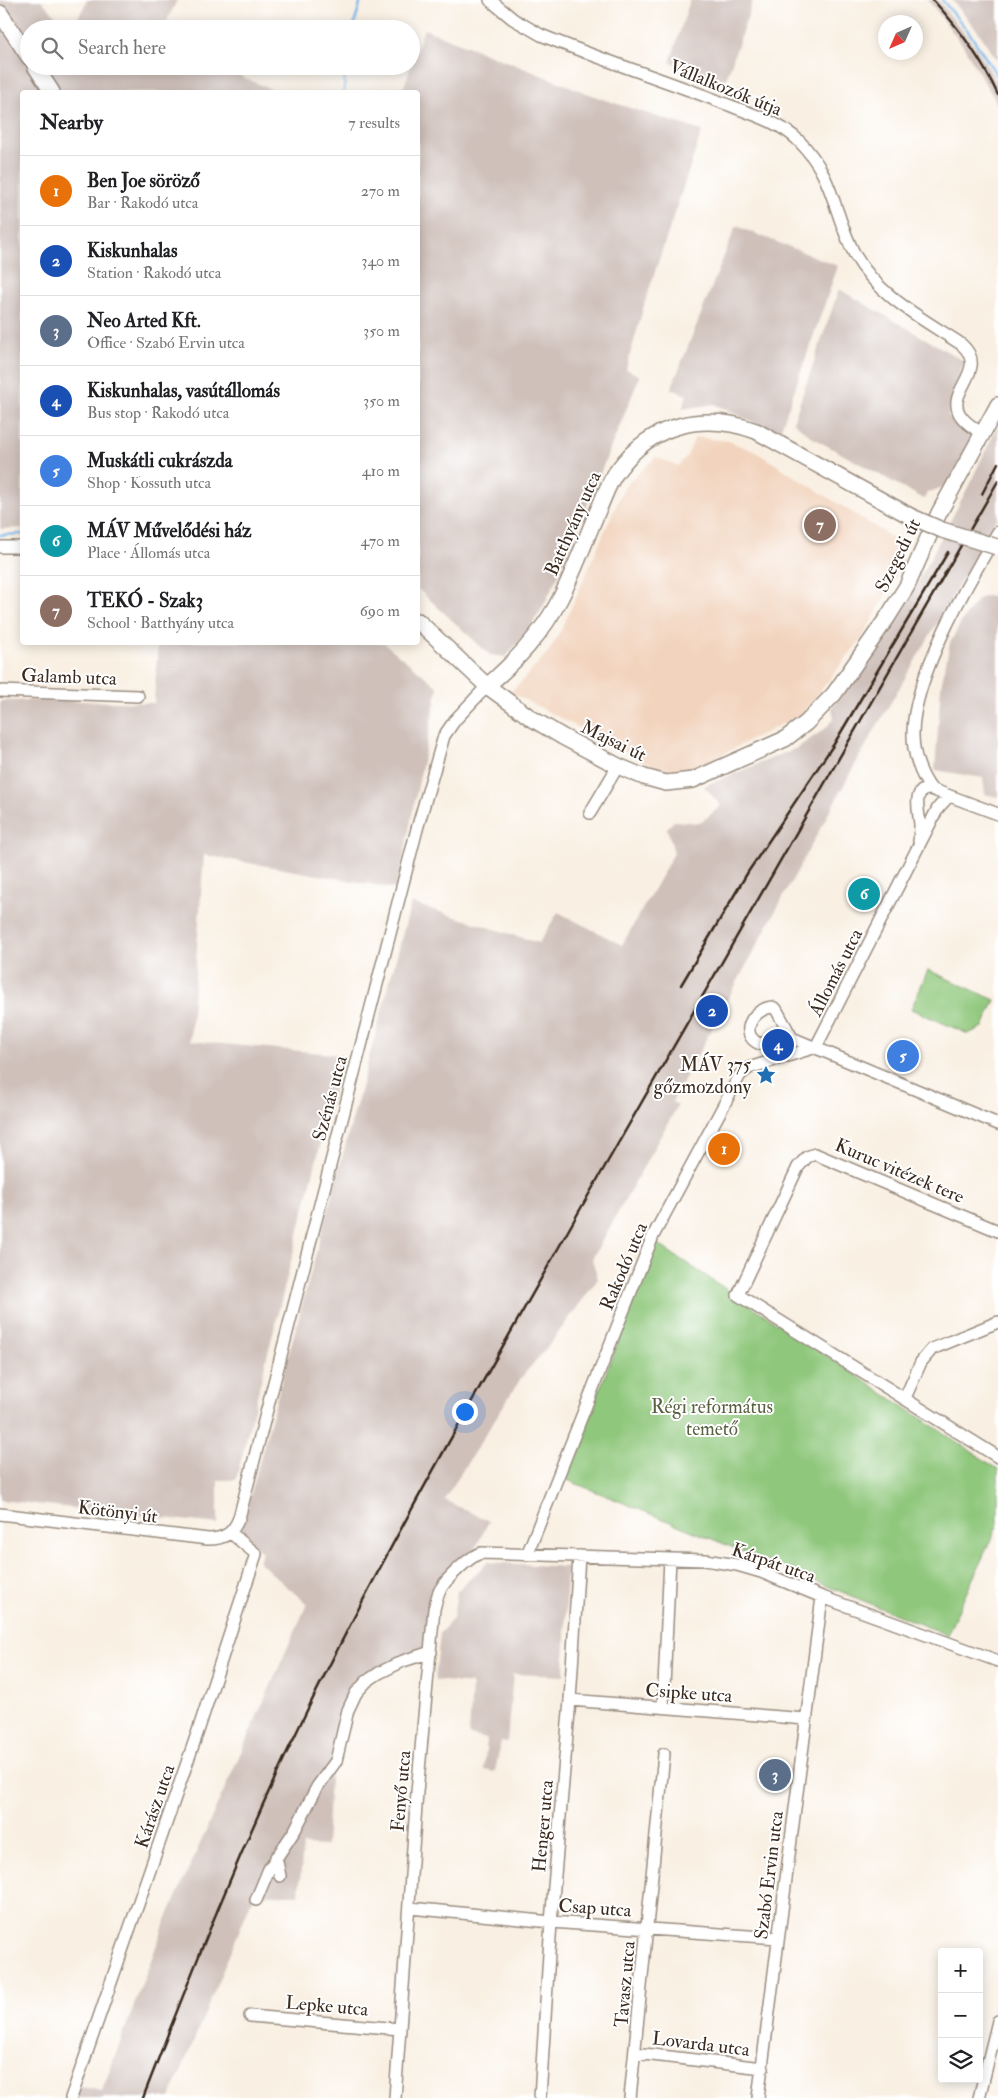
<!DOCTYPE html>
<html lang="en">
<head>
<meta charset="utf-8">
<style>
  body { margin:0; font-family:"IM FELL Double Pica",serif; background:#f6f6f6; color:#202124 }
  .controls { position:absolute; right:15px; bottom:15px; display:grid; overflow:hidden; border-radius:5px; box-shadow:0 2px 12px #0003 }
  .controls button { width:45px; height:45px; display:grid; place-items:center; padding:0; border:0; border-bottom:1px solid #e0e0e0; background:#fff; color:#202124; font:25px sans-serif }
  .compass { position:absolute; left:878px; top:15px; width:45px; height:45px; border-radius:50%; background:#fff; box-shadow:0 2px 12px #0003; rotate:225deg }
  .you { position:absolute; left:464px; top:1411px; width:18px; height:18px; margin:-12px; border:4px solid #fff; border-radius:50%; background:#1a73e8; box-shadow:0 0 0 8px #1a73e833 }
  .badge { display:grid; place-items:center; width:32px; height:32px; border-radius:50%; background:#1f6fb2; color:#fff; font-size:16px; font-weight:700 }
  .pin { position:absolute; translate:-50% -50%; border:2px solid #fff; box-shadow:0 1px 5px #0006 }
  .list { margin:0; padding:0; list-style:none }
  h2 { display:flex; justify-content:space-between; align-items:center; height:65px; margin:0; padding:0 20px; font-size:21px }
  h2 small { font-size:16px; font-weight:400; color:#757577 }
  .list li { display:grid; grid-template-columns:32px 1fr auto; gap:15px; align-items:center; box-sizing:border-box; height:70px; padding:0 20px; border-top:1px solid #e0e0e0 }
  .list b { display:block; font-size:19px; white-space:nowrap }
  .list p { margin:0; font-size:16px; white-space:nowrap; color:#757577 }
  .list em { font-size:16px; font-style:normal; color:#757577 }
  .icon { flex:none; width:28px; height:28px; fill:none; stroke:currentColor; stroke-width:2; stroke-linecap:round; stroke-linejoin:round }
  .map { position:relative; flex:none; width:998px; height:2098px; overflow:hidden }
  .search { position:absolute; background:#fff; box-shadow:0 2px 12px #0003; left:20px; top:20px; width:400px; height:55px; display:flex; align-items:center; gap:12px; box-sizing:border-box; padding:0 18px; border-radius:28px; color:#757577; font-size:19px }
  .panel { position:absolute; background:#fff; box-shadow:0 2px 12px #0003; left:20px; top:90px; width:400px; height:555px; border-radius:5px }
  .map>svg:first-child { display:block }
</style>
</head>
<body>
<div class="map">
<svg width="998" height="2098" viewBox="0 0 998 2098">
  <rect width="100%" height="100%" fill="#fff"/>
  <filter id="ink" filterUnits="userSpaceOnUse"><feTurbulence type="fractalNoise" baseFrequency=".02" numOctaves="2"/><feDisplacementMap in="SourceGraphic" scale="10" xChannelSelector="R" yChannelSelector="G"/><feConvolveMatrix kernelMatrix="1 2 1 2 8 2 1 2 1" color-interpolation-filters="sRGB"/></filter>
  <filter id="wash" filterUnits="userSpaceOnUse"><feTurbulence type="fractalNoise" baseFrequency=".0096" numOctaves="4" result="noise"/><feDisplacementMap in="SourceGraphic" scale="20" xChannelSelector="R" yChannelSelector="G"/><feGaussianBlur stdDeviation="1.12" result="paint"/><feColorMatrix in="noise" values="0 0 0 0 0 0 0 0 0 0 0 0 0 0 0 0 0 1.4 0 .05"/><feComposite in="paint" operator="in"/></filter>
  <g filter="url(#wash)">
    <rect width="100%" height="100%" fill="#f9f0e3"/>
    <path fill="#f2d4be" d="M695,437L728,441L756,452L899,542L894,552L905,560L862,638L802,714L694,769H658L510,692L522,681L550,650L564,624L623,490L632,479L656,457L678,466L687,456Z"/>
    <path fill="#cfc0ba" d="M0,0H41L68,29H29V66H247L240,76L278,92H22V528L0,529Z
      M87,0H177L165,25L173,29H73Z
      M690,0H753L726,80L670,62Z
      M928,0H938L976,48L998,84V105L962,44Z
      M952,0H998V61L977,30Z
      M424,29L602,99L702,131L645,302L626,369L640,376L558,576L542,609L524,636L506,657L490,655L418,589V92H402Z
      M736,226L838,266L779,434L714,404L682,409L687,395L671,389Z
      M839,289L964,361L948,415L971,439L948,485L927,493L924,499L813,438L793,422Z
      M998,425V518L858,759L672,1102L678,1105L592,1259L598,1279L553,1340L521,1378L444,1500L489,1521L476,1547L435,1588L431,1596L426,1646L369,1672L353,1689L346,1700L331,1764L326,1846L303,1845L299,1895H254L170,2098H68L72,2085L102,2091L166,1920L307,1604L259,1562L262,1552L240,1534L411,903L539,943L558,912L622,945L674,853L667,828L674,821L700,823L721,806L704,786L797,748L825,729L834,718L832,708L913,591L966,491Z
      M985,596L998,597V797L985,794L983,778L935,770L941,686L950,643L963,619L978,599Z
      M158,642L384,643L438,687L397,889L204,855L190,1041L343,1055L236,1480H218V1524L0,1500V701L44,700L154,703Z
      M488,1562L567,1567L564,1676L513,1674L507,1742L501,1741L495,1772L484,1770L487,1739L469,1735L472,1684L435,1680L440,1633L453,1619L457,1591Z"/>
    <path fill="#8fc77b" stroke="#65784c" d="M928,970L995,1000L983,1027L968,1034L911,1009Z
      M656,1243L998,1469V1524L947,1635L565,1479Z"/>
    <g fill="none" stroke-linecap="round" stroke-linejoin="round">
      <path stroke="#78b7ec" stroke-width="2.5" d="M942,0L968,31L998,77
        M353,29L361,0
        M344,92L345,66
        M0,535L22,534"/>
    </g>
  </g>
  <g filter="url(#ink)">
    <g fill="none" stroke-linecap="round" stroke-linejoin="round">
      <defs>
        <path id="minor" d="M490,0L513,19L541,35C599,59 659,78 718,101C745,112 778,120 799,141C835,177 833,214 855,255C878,296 923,319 961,344C990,369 947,390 959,413C963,422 975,428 982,434
          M0,547H22
          M0,691L138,696
          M931,789C920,774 913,754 913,735C912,678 969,581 998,532
          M590,813L618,766
          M919,841C920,835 920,830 920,824C919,812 911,788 931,789L998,814
          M792,1038L776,1009L772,1007C752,1009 738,1035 760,1044L792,1038L998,1124
          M816,1047L938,808L949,796
          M998,1231L815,1154L807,1157L798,1167L738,1295L998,1457
          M905,1398L921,1362L932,1349L998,1322
          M0,1514L208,1539C225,1539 233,1533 239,1518L417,829L444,736L455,720L487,686
          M527,1555L653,1236L740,1075L749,1068L816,1047
          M570,1700L806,1719
          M663,1707L670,1559
          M276,1857L280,1876
          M256,1900L269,1869L295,1830L317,1787L336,1761L348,1710L356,1693L367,1681L379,1673L403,1661L431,1652
          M410,1908L551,1922L778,1938
          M250,2016L400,2029
          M635,2053L763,2068
          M71,2098L198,1731L256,1554L231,1533
          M395,2098L417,1792L434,1609C436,1602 437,1596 440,1590C446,1579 470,1556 481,1553L705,1560L737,1565L761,1572L822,1597L998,1661
          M540,2098L551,1922L570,1700L579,1556
          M630,2098L664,1754
          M758,2098L822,1597
          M979,2098L998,2021"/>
        <path id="major" d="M0,13L29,57
          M35,66L52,92
          M418,621L487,686L531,718L563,737L618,766L644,777L666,783L693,780L785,739L806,723L834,694L887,618L907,586L939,513L998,405
          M487,686C516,661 542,634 560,599C575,570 586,538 599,508C605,495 609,481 618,470C652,423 703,412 756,431L910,516"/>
      </defs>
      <use href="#minor" stroke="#9a8d80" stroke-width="14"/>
      <use href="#major" stroke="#9a8d80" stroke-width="18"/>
      <use href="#minor" stroke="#fff" stroke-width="11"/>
      <use href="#major" stroke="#fff" stroke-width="15"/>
      <path stroke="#3b2a1e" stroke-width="2.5" d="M933,0C959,28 982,60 998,95
        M982,494L998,463
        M681,985L748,872L834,744L948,552
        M143,2098C192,1972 241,1846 300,1725C384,1551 482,1384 577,1215C716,970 856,725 998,481"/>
      <defs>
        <path id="major-bridge" d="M910,516L942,530L997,547"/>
      </defs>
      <use href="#major-bridge" stroke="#9a8d80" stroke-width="18" stroke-linecap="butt"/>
      <use href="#major-bridge" stroke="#fff" stroke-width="15"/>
    </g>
  </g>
  <defs>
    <symbol id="sight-bare" viewBox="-9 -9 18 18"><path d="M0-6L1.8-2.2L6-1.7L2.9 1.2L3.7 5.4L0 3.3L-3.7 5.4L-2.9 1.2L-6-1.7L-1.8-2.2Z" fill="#1f6fb2" stroke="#fff" stroke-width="2.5" paint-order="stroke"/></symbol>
  </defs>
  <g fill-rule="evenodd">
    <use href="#sight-bare" x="752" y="1061" width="28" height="28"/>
  </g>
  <g text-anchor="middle" stroke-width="4" stroke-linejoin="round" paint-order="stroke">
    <g font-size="19" fill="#3b2a1e" stroke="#fff">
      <text transform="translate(726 87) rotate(22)" y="7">Vállalkozók útja</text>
      <text transform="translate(572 523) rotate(-66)" y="7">Batthyány utca</text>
      <text transform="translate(897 555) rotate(-64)" y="7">Szegedi út</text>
      <text transform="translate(69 676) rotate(2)" y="7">Galamb utca</text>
      <text transform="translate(614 740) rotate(26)" y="7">Majsai út</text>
      <text transform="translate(835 972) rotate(-63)" y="7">Állomás utca</text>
      <text transform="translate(329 1098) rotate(-75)" y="7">Szénás utca</text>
      <text transform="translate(900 1170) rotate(23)" y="7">Kuruc vitézek tere</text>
      <text transform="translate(623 1266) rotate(-67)" y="7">Rakodó utca</text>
      <text transform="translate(118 1511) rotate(7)" y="7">Kötönyi út</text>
      <text transform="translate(774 1562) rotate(19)" y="7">Kárpát utca</text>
      <text transform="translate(689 1692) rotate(4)" y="7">Csipke utca</text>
      <text transform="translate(400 1791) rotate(-85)" y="7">Fenyő utca</text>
      <text transform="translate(154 1806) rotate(-71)" y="7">Kárász utca</text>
      <text transform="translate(542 1826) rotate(-85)" y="7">Henger utca</text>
      <text transform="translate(768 1875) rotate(-83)" y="7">Szabó Ervin utca</text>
      <text transform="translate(595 1907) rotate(4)" y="7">Csap utca</text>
      <text transform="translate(624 1984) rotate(-85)" y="7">Tavasz utca</text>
      <text transform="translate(327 2005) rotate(5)" y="7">Lepke utca</text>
      <text transform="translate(701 2043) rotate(7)" y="7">Lovarda utca</text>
    </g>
    <g font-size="19" fill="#3b2a1e" stroke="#fff" text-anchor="end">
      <text x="751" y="1071">MÁV 375<tspan x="751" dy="22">gőzmozdony</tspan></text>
    </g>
    <g font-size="19" fill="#58613f" stroke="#fff">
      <text x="712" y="1413">Régi református<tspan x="712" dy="22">temető</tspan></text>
    </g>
  </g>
</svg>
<div class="controls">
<button>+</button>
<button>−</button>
<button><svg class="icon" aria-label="layers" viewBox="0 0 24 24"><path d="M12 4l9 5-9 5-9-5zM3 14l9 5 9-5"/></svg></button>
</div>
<svg class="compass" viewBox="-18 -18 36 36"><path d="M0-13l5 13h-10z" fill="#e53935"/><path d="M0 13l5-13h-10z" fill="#757577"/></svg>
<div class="you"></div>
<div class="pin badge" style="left:724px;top:1149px;background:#e8710a">1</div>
<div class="pin badge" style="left:712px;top:1011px;background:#1a4fb4">2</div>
<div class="pin badge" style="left:775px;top:1775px;background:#5c6f8a">3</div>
<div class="pin badge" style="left:778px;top:1045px;background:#1a4fb4">4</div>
<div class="pin badge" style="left:903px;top:1056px;background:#3f7fe0">5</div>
<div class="pin badge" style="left:864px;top:894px;background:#0f9aa8">6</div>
<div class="pin badge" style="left:820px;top:525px;background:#8d6e63">7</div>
<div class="search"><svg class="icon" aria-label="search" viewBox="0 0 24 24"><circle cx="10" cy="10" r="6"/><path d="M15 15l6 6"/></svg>Search here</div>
<section class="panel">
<h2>Nearby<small>7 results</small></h2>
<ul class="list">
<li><span class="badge" style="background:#e8710a">1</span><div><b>Ben Joe söröző</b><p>Bar · Rakodó utca</p></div><em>270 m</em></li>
<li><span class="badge" style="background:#1a4fb4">2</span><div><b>Kiskunhalas</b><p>Station · Rakodó utca</p></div><em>340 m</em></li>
<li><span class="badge" style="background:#5c6f8a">3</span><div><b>Neo Arted Kft.</b><p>Office · Szabó Ervin utca</p></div><em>350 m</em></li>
<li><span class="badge" style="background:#1a4fb4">4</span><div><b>Kiskunhalas, vasútállomás</b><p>Bus stop · Rakodó utca</p></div><em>350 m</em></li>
<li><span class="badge" style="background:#3f7fe0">5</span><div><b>Muskátli cukrászda</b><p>Shop · Kossuth utca</p></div><em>410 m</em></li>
<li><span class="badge" style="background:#0f9aa8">6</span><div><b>MÁV Művelődési ház</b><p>Place · Állomás utca</p></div><em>470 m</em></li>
<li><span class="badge" style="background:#8d6e63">7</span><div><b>TEKÓ - Szak3</b><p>School · Batthyány utca</p></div><em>690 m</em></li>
</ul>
</section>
</div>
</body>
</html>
